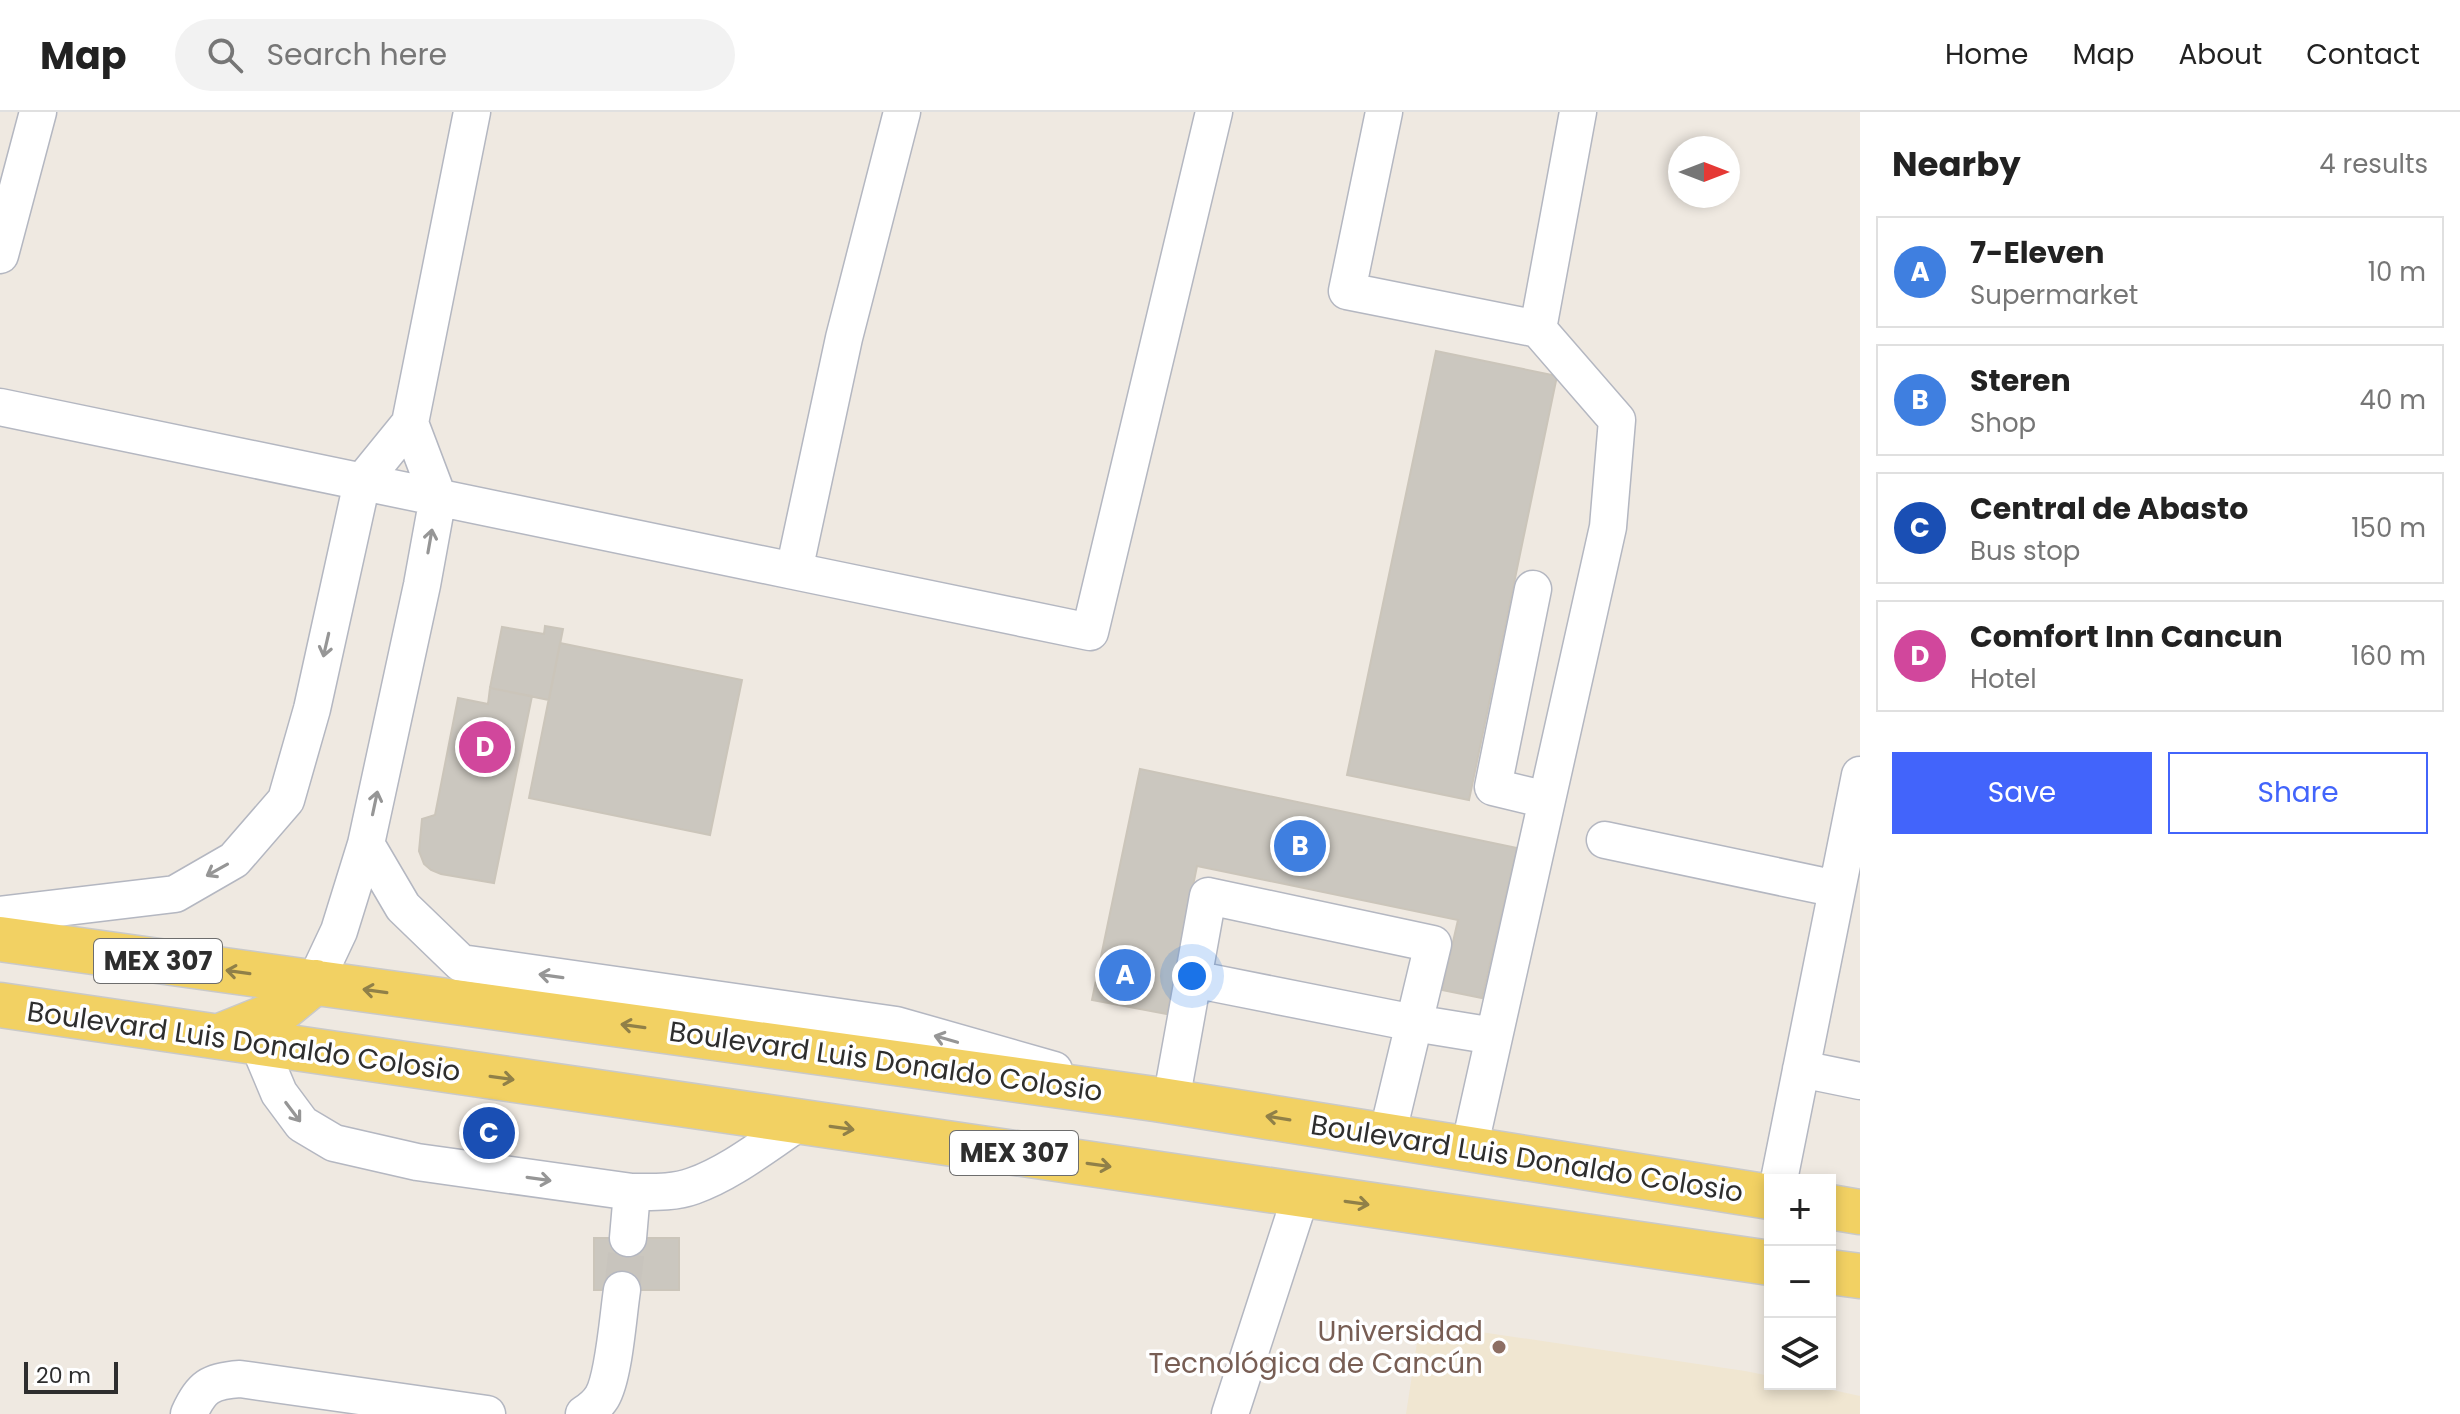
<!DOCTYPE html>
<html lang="en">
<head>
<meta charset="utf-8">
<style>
  body { margin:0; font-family:Poppins,sans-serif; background:#f2f2f2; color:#222 }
  .controls { position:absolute; right:24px; bottom:24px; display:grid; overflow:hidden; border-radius:0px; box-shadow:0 4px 12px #0003 }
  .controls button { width:72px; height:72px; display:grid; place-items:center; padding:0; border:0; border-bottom:2px solid #e0e0e0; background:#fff; color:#222; font:40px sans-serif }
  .compass { position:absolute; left:1668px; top:24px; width:72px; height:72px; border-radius:50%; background:#fff; box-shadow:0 4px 12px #0003; rotate:90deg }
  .scale { position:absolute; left:24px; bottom:20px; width:94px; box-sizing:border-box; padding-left:8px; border:4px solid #2e2e2e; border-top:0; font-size:22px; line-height:28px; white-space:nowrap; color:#2e2e2e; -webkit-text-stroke:6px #fff; paint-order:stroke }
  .you { position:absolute; left:1192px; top:864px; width:28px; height:28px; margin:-20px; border:6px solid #fff; border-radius:50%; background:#1a73e8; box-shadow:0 0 0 12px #1a73e833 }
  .badge { display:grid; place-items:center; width:52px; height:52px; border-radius:50%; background:#4264fb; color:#fff; font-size:26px; font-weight:700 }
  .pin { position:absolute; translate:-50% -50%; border:4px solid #fff; box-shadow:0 2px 8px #0006 }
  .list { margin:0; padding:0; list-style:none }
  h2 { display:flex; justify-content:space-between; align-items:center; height:104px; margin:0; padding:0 32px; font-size:34px }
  h2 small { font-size:26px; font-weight:400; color:#767676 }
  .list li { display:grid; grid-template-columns:52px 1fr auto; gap:24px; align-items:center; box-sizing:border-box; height:112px; margin:0 16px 16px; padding:0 16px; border:2px solid #e0e0e0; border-radius:0px }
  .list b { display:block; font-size:30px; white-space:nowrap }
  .list p { margin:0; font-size:26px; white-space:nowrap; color:#767676 }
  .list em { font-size:26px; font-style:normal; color:#767676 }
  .actions { display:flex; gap:16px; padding:24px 32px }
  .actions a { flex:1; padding:18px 0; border:2px solid #4264fb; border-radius:0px; text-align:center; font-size:28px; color:#4264fb }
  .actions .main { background:#4264fb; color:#fff }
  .icon { flex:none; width:44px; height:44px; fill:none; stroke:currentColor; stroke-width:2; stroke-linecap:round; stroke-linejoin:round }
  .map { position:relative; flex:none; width:1860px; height:1302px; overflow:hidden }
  header { display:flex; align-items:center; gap:48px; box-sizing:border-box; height:112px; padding:0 40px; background:#fff; border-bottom:2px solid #e0e0e0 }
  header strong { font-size:38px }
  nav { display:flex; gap:44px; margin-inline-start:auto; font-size:28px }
  .search { width:560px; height:72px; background:#f2f2f2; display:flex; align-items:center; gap:20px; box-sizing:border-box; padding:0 28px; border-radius:44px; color:#767676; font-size:30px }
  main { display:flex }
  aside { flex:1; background:#fff }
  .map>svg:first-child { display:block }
</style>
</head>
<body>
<header>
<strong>Map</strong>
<div class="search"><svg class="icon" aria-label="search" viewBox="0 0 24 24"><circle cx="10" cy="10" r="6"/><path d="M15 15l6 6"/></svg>Search here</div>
<nav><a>Home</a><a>Map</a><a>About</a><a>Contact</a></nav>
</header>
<main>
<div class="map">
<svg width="1860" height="1302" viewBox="0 0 1860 1302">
  <rect width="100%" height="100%" fill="#efe9e1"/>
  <path fill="#f0e6d1" d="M1420,1211L1745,1259L1770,1264V1272H1805L1860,1284V1302H1406Z"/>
  <path fill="#cbc7bf" stroke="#cbc5ba" stroke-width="2" d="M1436,239L1557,264L1469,688L1347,663Z
    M545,514L563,517L549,588L490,576L502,515L544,522Z
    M560,531L742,568L710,723L529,686Z
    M490,576L532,584L494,771L441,762L431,758L424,752L419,739L422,707L435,703L458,586L488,592Z
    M1140,657L1517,736L1482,886L1442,878L1458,808L1197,754L1167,902L1092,888Z
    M594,1126H679V1178H594Z"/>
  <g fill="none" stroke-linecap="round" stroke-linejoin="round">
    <path stroke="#c8c4bd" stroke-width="36" stroke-dasharray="36 18" stroke-linecap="butt" d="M622,1178L628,1126"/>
    <defs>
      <path id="minor" d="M1384,0L1347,179L1538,217L1617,308L1608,415L1469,1037
        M0,143L38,0
        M1538,217L1578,0
        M0,295L794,459L844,226L902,0
        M794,459L1090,520L1214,0
        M1533,477L1493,675L1547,688
        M1605,728L1837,777
        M366,732L403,795L461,851L896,913L1054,958
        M0,803L175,782L234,748L286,688L312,597L362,370L410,311L472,0
        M1193,867L1414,911L1494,924
        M315,870L339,819L366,732L422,473L438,385L410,311
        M258,931L279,981L302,1012L334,1031L417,1050L632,1080C653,1080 674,1081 693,1074C732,1060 766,1032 800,1010
        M1801,957L1860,969
        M1171,989L1208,784L1433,832L1387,1024
        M1779,1068L1860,663
        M628,1126L632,1080
        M189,1302C201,1275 210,1269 240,1267L487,1302
        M584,1302C592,1297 597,1293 602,1285C614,1265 618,1204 622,1178
        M1230,1302L1301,1083"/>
      <path id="major" d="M0,827L1155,987L1770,1085
        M0,893L1770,1151
        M220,924L277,901L315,870
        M1830,1095L1860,1100
        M1830,1160L1860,1164"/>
    </defs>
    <use href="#minor" stroke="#b4b7c1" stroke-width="39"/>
    <use href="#major" stroke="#c9c9c9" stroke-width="47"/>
    <use href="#minor" stroke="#fff" stroke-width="36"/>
    <use href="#major" stroke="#f2d163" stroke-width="44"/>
  </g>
  <defs><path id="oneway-shaft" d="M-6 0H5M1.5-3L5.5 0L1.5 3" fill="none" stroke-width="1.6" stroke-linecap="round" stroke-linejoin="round" transform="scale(2)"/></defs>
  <g stroke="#969696">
    <use href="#oneway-shaft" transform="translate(430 429) rotate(-80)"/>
    <use href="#oneway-shaft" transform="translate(326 533) rotate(103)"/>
    <use href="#oneway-shaft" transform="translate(375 691) rotate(-78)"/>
    <use href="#oneway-shaft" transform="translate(217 758) rotate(151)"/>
    <use href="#oneway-shaft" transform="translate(551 864) rotate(-172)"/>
    <use href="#oneway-shaft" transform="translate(946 927) rotate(-164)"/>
    <use href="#oneway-shaft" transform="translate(293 1000) rotate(53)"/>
    <use href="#oneway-shaft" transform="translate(539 1067) rotate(8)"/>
  </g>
  <g stroke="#908048">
    <use href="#oneway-shaft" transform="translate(238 860) rotate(-172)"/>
    <use href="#oneway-shaft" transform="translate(375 879) rotate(-172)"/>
    <use href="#oneway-shaft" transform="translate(633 914) rotate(-172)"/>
    <use href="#oneway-shaft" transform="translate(502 966) rotate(8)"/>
    <use href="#oneway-shaft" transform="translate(1278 1006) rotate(-171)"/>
    <use href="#oneway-shaft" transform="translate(842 1016) rotate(8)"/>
    <use href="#oneway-shaft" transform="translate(1099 1053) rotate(8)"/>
    <use href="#oneway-shaft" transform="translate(1357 1091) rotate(8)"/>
  </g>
  <circle fill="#8d6e63" stroke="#fff" stroke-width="3" cx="1499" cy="1235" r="8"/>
  <g text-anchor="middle" stroke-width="7" stroke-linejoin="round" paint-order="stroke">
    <g fill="#fff" stroke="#6d6d6d" stroke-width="2">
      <rect x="94" y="827" width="128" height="44" rx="6"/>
      <rect x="950" y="1019" width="128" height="44" rx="6"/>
    </g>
    <g font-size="26" font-weight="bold" fill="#2e2e2e">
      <text x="158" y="858">MEX 307</text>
      <text x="1014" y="1050">MEX 307</text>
    </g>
    <g font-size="28" fill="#2e2e2e" stroke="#fff">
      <text transform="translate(244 929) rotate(8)" y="10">Boulevard Luis Donaldo Colosio</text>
      <text transform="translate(886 949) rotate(8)" y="10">Boulevard Luis Donaldo Colosio</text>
      <text transform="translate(1527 1046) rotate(9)" y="10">Boulevard Luis Donaldo Colosio</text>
    </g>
    <g font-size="28" fill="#785e54" stroke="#fff" text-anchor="end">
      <text x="1483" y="1229">Universidad<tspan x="1483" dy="32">Tecnológica de Cancún</tspan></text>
    </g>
  </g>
</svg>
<div class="controls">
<button>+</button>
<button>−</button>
<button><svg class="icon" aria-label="layers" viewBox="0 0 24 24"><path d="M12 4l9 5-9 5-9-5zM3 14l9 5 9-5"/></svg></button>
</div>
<svg class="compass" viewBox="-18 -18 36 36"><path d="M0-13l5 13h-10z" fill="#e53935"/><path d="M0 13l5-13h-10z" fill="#767676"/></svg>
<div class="scale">20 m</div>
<div class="you"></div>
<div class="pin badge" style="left:1125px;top:863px;background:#3f7fe0">A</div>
<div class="pin badge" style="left:1300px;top:734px;background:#3f7fe0">B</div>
<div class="pin badge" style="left:489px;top:1021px;background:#1a4fb4">C</div>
<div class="pin badge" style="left:485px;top:635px;background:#d1479c">D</div>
</div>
<aside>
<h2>Nearby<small>4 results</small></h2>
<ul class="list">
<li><span class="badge" style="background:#3f7fe0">A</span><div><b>7-Eleven</b><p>Supermarket</p></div><em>10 m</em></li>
<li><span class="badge" style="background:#3f7fe0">B</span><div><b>Steren</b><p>Shop</p></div><em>40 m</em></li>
<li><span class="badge" style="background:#1a4fb4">C</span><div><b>Central de Abasto</b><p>Bus stop</p></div><em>150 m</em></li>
<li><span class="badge" style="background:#d1479c">D</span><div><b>Comfort Inn Cancun</b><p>Hotel</p></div><em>160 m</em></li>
</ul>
<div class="actions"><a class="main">Save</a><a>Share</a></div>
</aside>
</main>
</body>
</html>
